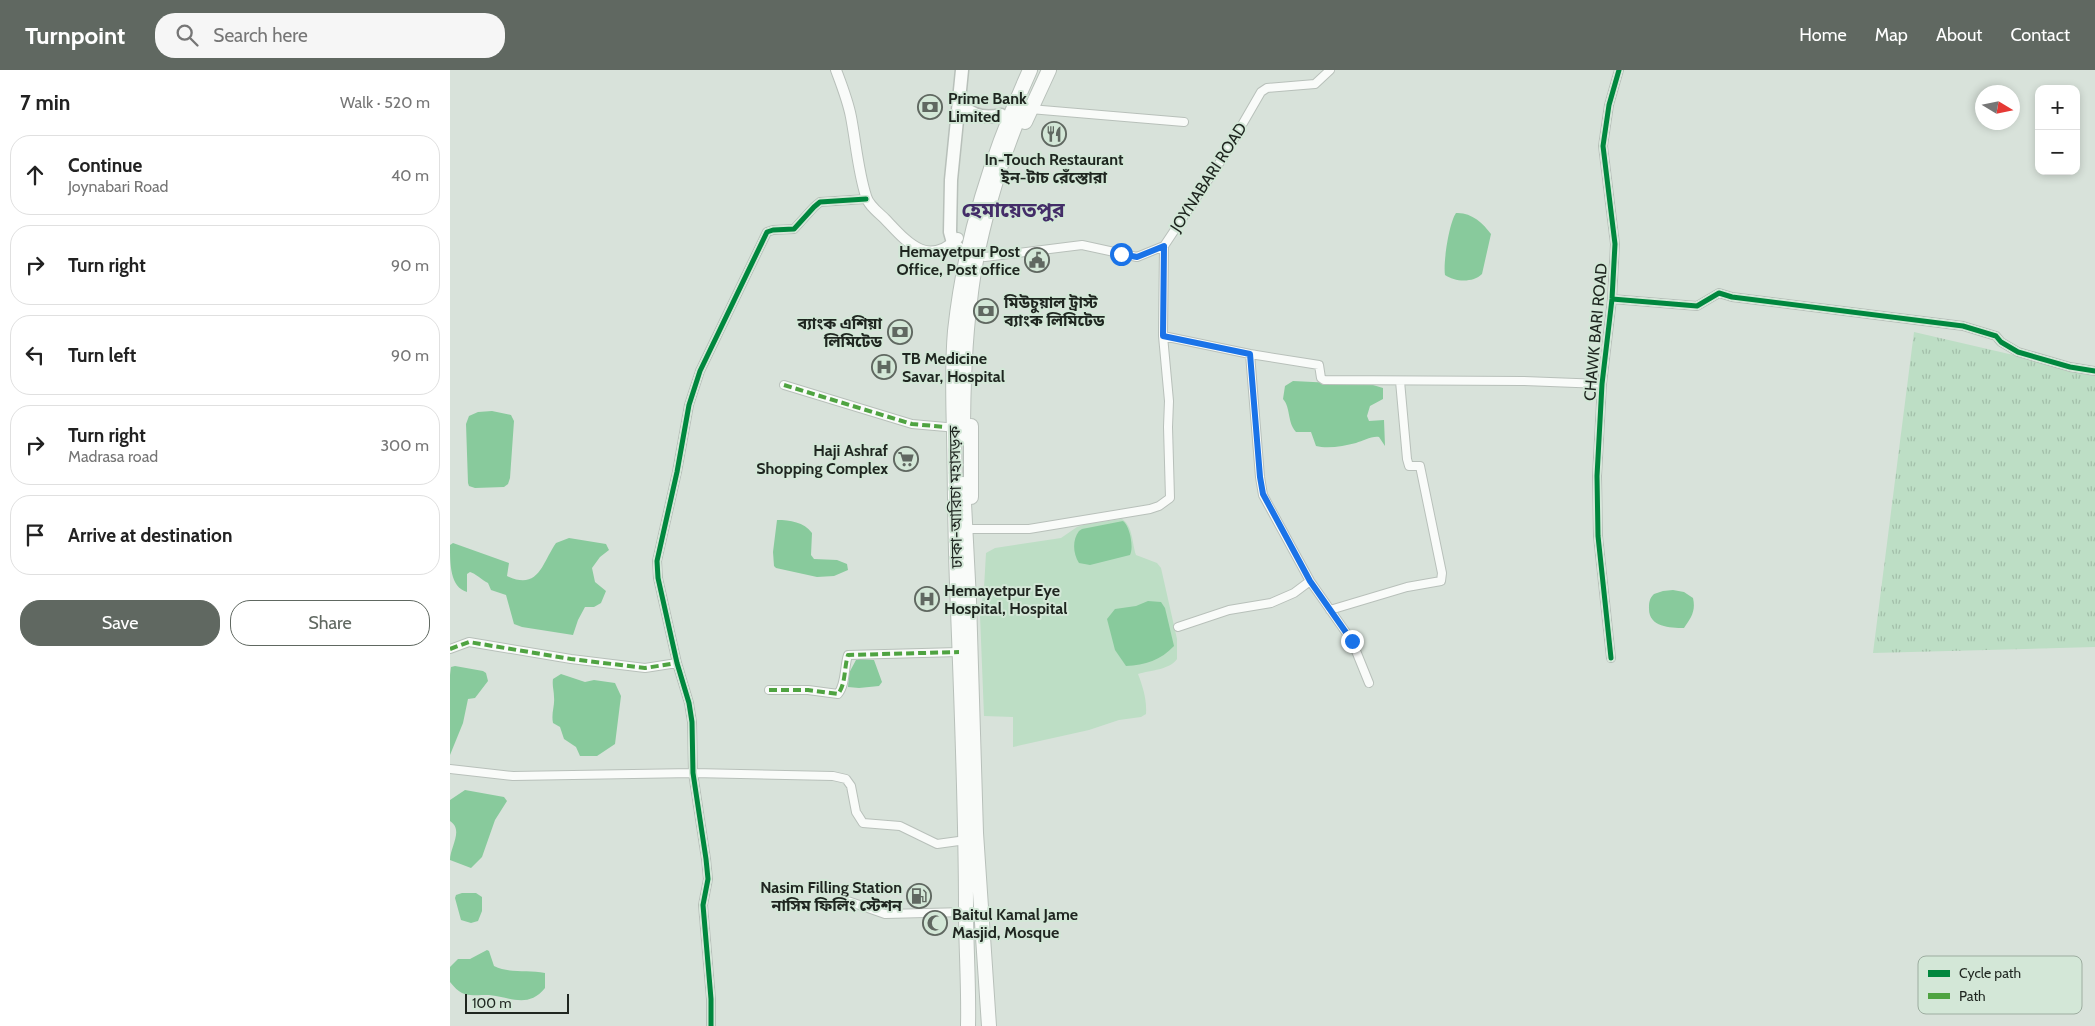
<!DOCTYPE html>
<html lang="en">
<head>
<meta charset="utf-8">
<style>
  body { margin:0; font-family:Cabin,"Noto Sans Bengali",sans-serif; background:#f6f6f6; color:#222 }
  .controls { position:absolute; right:15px; top:15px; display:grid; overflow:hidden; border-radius:10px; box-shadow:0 2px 8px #0003 }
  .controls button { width:45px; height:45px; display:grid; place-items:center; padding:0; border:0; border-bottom:1px solid #e0e0e0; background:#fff; color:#222; font:25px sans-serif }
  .compass { position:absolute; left:1525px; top:15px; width:45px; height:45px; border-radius:50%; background:#fff; box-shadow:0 2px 8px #0003; rotate:100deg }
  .scale { position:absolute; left:15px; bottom:12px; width:104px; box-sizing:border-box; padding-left:5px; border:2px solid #1f2620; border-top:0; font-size:14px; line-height:18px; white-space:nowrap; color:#1f2620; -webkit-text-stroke:4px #d3e7d7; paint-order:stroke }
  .stop { position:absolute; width:15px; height:15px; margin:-11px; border:4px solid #1a73e8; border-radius:50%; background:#fff }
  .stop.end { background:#1a73e8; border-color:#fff; box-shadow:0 1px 5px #0008 }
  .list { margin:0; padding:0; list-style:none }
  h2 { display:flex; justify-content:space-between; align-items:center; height:65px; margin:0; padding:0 20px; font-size:21px }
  h2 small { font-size:16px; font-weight:400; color:#767676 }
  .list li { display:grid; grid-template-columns:32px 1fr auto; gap:15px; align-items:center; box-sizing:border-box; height:80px; margin:0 10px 10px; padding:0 10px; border:1px solid #e0e0e0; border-radius:20px }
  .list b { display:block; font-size:19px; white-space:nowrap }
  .list p { margin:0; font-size:16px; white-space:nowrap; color:#767676 }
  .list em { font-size:16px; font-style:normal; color:#767676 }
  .actions { display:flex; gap:10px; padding:15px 20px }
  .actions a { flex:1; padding:11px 0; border:1px solid #606861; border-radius:20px; text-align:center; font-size:18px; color:#606861 }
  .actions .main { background:#606861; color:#fff }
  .icon { flex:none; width:28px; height:28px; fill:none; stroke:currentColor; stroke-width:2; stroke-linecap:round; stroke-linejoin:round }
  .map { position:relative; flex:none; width:1645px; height:956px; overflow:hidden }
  header { display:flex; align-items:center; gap:30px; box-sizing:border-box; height:70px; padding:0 25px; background:#606861; color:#fff }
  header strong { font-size:24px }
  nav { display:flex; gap:28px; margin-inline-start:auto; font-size:18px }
  .search { width:350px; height:45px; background:#f6f6f6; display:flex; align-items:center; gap:12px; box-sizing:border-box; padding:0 18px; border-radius:20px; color:#767676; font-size:19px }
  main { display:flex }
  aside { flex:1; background:#fff }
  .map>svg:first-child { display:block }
</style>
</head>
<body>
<header>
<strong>Turnpoint</strong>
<div class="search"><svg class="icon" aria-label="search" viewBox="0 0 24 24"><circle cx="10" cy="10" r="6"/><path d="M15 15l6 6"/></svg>Search here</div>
<nav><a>Home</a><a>Map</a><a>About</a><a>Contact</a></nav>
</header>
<main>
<aside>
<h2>7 min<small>Walk · 520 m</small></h2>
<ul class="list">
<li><svg class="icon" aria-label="ahead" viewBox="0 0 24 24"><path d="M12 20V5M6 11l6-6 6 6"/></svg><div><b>Continue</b><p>Joynabari Road</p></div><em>40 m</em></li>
<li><svg class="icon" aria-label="right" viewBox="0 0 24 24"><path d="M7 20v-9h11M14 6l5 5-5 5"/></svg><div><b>Turn right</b></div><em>90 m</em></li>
<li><svg class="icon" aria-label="left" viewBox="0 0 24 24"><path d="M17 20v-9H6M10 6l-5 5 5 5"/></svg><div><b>Turn left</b></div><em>90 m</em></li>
<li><svg class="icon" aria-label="right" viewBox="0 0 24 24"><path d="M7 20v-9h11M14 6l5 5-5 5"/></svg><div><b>Turn right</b><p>Madrasa road</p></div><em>300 m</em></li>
<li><svg class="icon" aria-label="arrive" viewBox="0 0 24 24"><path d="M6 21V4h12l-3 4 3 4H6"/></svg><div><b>Arrive at destination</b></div></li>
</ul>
<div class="actions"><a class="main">Save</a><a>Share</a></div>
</aside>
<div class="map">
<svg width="1645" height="956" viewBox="0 0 1645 956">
  <defs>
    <pattern id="grass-tufts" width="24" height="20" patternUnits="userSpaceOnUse" patternTransform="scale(1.25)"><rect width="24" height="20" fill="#bddec5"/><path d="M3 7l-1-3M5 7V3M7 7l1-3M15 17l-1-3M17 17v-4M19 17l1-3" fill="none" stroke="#a2bea9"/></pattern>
  </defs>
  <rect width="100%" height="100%" fill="#d8e2da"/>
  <path fill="url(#grass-tufts)" d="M1464,262L1645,304V577L1423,583Z"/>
  <path fill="#bddec5" d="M672,449C683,456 682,473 686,485L707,493L711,498L727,569V589C719,600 701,600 688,604C693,617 697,630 696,644L691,647L669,650L639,660L563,677V647L534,646L530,545L534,518L536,483L545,478L611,468L627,457L637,454Z"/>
  <path fill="#88ca9c" d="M1006,143C1021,142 1033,153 1041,164L1032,204C1023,213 1005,212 995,205C993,193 999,153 1006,143Z
    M843,311L923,315L933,318V329L920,336L917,346L919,351L934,350L935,376L929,367C921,366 913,371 906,373C894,376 878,379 866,376L861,362H846C837,352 841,338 833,329L835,316Z
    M42,341L61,345L64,351L60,408L58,414L54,417L25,418L19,416L18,413L16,354L19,346L28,342Z
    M327,450C340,450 354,452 362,463L361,485L364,489L387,490L397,494L398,500L384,506L367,507L326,498L324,496L323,482Z
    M673,451C680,456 684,478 680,485L640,495L629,493C623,484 622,470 629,461L632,459Z
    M119,468L156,474L159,480L150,487L142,498L145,512L156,521L151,533L144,537H135L128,550L123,565L72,557L64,554L56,525L41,520L38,513C32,510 25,503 20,502L17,504V522C0,517 0,494 0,475L3,473L59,493L57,506C89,521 92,493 106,473Z
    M1223,520L1234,522L1243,528C1246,541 1241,548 1234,558C1220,558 1199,557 1199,539C1199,533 1199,529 1204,524L1213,521Z
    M698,531L711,532L715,538L724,576C711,590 695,595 676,596L665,580L657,549L665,539L686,536Z
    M410,589L424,590L432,612L429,616L409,618L398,617L399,603L406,590Z
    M5,596L33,601L36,603L38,611L25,628L18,629L13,653L0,685V605L1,597Z
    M111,604L135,612L144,610L165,613L171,626L165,674L147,686H130L126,677L114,669L110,657L103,653C101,643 105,636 104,627C104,620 102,616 103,609Z
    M15,720L54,727L57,731L45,750L32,787L21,798L0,790C0,777 14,760 0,751V730Z
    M12,823H26L32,827V841L28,851L21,853L11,850L5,828L6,825Z
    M37,880L39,881L44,896C60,904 78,899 95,903V918C78,939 60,927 39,925C22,924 14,930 0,912V897L8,889H20Z"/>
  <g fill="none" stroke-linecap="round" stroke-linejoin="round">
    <defs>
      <path id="minor" d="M580,39L734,52
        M535,187L632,175L687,187L714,176L774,86L811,22L817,18L865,14L880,0
        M1162,229L1247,236L1269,223L1282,227L1513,256L1546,266L1551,272L1568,282L1620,297L1645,301
        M713,266L800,284L869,295L871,308L874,310L1073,311L1152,314
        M800,284L810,407L813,425L860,511L902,571L919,613
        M334,315L462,354L496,357
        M522,459H579L700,439L709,436L720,428L718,357L719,331L713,266L714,176
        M880,540L957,517L991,511L992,503L970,396H959L957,389L950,311
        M728,557L779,540L821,533L844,523L860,511
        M0,579L19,572L121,589L195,598L227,593
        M1161,588L1148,466L1147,406L1152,314L1162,229L1165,174L1153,76L1159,35L1169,0
        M319,620H358L388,624C396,614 394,597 398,585L509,582
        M0,699L63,706L243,703L383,706L396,709L401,716L406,742L413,753L450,756L487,774L516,770
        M392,824L395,830L435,844L516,842
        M261,956V929L253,835L258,809L256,789L243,703L242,652L239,633L227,593L208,508L207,491L227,402L239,335L250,301L317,162L323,160L344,159L364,137L370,132L416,129"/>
      <path id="tertiary" d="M386,0C392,16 398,31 401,47C406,73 408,101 416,126C418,135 429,143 435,149C457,172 477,198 508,168"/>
      <path id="primary" d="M514,37C524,47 537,48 551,45
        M511,181L503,173L500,162L501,110L512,0"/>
      <path id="trunk" d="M575,52L599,0
        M521,356V427
        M513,368C513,322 514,277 520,231C526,172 549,92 573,37
        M513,414L519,530L526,763L539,956
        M518,956C519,917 516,878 516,839C516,731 511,622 507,513C505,463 505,413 504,363C503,329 502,295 505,261C515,168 542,84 580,0"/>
    </defs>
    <use href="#minor" stroke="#b8c0ba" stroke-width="10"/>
    <use href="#tertiary" stroke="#b8c0ba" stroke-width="12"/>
    <use href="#primary" stroke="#b8c0ba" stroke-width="15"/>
    <use href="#trunk" stroke="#b8c0ba" stroke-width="16"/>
    <use href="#minor" stroke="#f9fbf9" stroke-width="8"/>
    <use href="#tertiary" stroke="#f9fbf9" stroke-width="10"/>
    <use href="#primary" stroke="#f9fbf9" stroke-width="12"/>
    <use href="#trunk" stroke="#f9fbf9" stroke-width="14"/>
    <path stroke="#4fa341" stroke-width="4" stroke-dasharray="8 4" stroke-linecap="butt" d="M334,315L462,354L496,357
      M0,579L19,572L121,589L195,598L227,593
      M319,620H358L388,624C396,614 394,597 398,585L509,582"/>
    <defs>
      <path id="cycleway" d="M1162,229L1247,236L1269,223L1282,227L1513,256L1546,266L1551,272L1568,282L1620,297L1645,301
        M1161,588L1148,466L1147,406L1152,314L1162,229L1165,174L1153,76L1159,35L1169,0
        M261,956V929L253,835L258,809L256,789L243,703L242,652L239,633L227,593L208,508L207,491L227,402L239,335L250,301L317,162L323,160L344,159L364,137L370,132L416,129"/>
    </defs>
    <use href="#cycleway" stroke="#d3e7d7" stroke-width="8"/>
    <use href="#cycleway" stroke="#00873e" stroke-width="5"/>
  </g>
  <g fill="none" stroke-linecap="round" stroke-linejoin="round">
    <path stroke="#1a73e8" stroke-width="6" d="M671,184L687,187L714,176L713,266L800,284L810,407L813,424L860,511L902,571"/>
  </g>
  <defs>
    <symbol id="bank-ring" viewBox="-11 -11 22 22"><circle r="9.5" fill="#d3e7d7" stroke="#606861" stroke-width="1.5"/><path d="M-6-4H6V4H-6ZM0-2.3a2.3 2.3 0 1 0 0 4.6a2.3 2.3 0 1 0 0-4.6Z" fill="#606861"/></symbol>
    <symbol id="restaurant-ring" viewBox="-11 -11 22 22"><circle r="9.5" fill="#d3e7d7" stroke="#606861" stroke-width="1.5"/><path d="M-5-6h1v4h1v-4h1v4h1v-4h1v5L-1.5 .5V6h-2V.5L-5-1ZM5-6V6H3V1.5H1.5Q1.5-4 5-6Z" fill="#606861"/></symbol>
    <symbol id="civic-ring" viewBox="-11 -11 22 22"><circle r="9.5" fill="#d3e7d7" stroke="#606861" stroke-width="1.5"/><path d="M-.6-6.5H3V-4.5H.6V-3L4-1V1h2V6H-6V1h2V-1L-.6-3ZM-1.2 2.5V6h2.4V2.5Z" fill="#606861"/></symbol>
    <symbol id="hospital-ring" viewBox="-11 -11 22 22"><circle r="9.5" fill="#d3e7d7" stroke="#606861" stroke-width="1.5"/><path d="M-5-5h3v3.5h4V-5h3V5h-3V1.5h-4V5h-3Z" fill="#606861"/></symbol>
    <symbol id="supermarket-ring" viewBox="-11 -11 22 22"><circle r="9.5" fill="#d3e7d7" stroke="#606861" stroke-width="1.5"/><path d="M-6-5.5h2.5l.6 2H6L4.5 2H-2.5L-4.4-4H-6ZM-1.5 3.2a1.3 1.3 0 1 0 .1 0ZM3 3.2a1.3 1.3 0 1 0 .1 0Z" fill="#606861"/></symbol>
    <symbol id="fuel-ring" viewBox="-11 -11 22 22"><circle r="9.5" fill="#d3e7d7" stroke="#606861" stroke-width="1.5"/><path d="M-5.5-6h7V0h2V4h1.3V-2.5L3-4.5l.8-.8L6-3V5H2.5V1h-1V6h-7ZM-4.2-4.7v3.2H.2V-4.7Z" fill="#606861"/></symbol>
    <symbol id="mosque-ring" viewBox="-11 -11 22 22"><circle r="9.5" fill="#d3e7d7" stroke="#606861" stroke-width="1.5"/><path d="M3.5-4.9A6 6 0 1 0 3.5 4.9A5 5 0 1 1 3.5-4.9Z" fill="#606861"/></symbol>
  </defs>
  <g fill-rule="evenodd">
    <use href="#bank-ring" x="466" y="23" width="28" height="28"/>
    <use href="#restaurant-ring" x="590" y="50" width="28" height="28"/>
    <use href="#civic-ring" x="573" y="176" width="28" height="28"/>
    <use href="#bank-ring" x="522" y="227" width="28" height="28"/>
    <use href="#bank-ring" x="436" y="248" width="28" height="28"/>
    <use href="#hospital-ring" x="420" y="283" width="28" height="28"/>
    <use href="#supermarket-ring" x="442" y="375" width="28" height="28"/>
    <use href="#hospital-ring" x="463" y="515" width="28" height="28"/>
    <use href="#fuel-ring" x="455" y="812" width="28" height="28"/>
    <use href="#mosque-ring" x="471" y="839" width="28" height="28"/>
  </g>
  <g text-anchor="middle" stroke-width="4" stroke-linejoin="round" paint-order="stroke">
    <g font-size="16" font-weight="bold" fill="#1f2620" stroke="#d3e7d7" text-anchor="start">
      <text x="498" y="34">Prime Bank<tspan x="498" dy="18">Limited</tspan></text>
      <text x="604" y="95" text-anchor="middle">In-Touch Restaurant<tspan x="604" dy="18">ইন-টাচ রেঁস্তোরা</tspan></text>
      <text x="570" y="187" text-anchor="end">Hemayetpur Post<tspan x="570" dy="18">Office, Post office</tspan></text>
      <text x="554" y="238">মিউচুয়াল ট্রাস্ট<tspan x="554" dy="18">ব্যাংক লিমিটেড</tspan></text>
      <text x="432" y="259" text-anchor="end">ব্যাংক এশিয়া<tspan x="432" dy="18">লিমিটেড</tspan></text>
      <text x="452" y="294">TB Medicine<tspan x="452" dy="18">Savar, Hospital</tspan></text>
      <text x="438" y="386" text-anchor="end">Haji Ashraf<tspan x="438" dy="18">Shopping Complex</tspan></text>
      <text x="494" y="526">Hemayetpur Eye<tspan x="494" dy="18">Hospital, Hospital</tspan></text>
      <text x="452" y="823" text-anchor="end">Nasim Filling Station<tspan x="452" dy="18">নাসিম ফিলিং স্টেশন</tspan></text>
      <text x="502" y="850">Baitul Kamal Jame<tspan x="502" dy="18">Masjid, Mosque</tspan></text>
    </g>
    <g font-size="16" fill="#1f2620" stroke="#d3e7d7">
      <text transform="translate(758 107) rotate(-57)" y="6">JOYNABARI ROAD</text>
      <text transform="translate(1145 262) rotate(-85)" y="6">CHAWK BARI ROAD</text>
      <text transform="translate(505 427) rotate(-91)" y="6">ঢাকা-আরিচা মহাসড়ক</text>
    </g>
    <g font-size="21" font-weight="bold" fill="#432d68" stroke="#d3e7d7">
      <text x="563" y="147">হেমায়েতপুর</text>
    </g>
  </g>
  <rect x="1468" y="886" width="164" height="58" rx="8" fill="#d3e7d7" stroke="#9dada0" stroke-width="1"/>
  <rect x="1478" y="900" width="22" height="7" fill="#00873e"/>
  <rect x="1478" y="923" width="22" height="6" fill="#4fa341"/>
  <g font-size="14" fill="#1f2620">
    <text x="1509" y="908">Cycle path</text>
    <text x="1509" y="931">Path</text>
  </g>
</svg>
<div class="controls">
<button>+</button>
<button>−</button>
</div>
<svg class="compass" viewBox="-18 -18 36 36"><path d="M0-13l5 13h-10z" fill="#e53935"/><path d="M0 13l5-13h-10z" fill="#767676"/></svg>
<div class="scale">100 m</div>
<div class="stop" style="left:671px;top:184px"></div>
<div class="stop end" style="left:902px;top:571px"></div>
</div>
</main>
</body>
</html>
